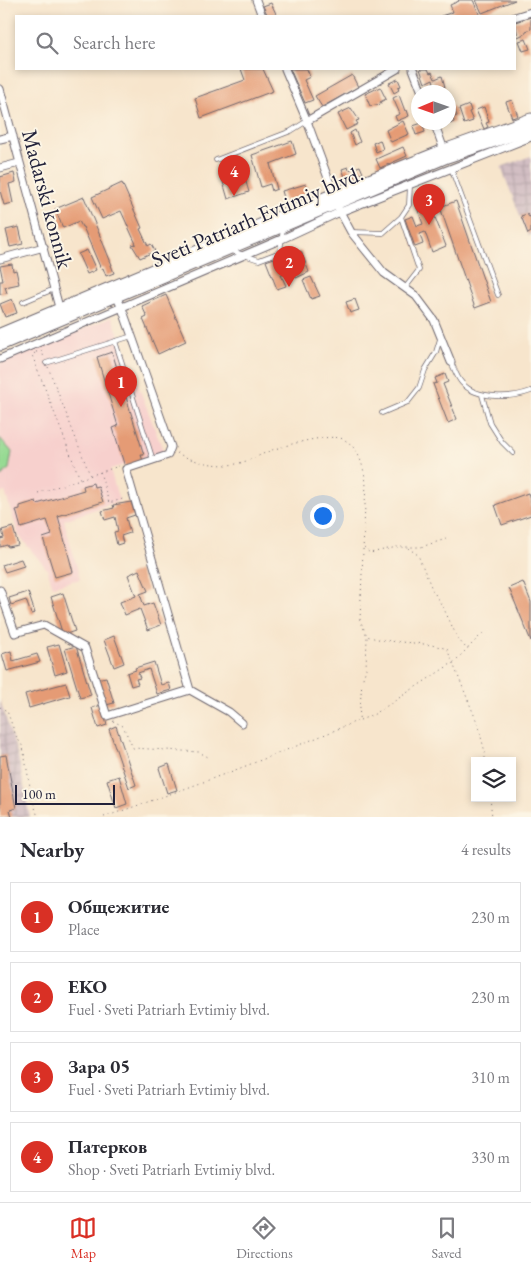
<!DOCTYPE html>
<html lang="en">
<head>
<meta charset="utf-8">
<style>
  body { margin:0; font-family:"EB Garamond",serif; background:#f2f2f3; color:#2b2b33 }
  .controls { position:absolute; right:15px; bottom:15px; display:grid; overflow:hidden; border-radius:0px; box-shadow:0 2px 8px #0003 }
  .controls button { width:45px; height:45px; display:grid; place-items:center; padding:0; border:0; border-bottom:1px solid #e1e1e2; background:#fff; color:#2b2b33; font:25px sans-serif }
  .compass { position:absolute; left:411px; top:85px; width:45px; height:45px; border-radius:50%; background:#fff; box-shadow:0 2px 8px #0003; rotate:268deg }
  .scale { position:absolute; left:15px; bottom:12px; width:100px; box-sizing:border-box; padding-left:5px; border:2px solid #22223b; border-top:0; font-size:14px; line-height:18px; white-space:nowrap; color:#22223b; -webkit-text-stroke:4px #fcf5e5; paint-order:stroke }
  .you { position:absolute; left:322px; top:515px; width:18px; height:18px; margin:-12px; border:4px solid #fff; border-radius:50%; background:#1a73e8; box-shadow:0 0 0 8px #1a73e833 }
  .badge { display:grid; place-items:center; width:32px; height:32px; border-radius:50%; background:#d93025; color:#fff; font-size:16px; font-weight:700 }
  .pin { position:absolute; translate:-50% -41px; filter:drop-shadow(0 1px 2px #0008) }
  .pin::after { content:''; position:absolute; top:26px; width:18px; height:15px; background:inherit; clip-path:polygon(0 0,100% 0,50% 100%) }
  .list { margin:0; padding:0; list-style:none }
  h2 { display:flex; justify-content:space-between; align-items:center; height:65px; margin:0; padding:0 20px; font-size:21px }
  h2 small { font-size:16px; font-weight:400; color:#7c7c81 }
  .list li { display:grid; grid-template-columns:32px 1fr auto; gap:15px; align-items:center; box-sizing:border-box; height:70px; margin:0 10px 10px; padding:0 10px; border:1px solid #e1e1e2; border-radius:0px }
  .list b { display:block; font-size:19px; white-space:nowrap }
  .list p { margin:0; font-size:16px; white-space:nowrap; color:#7c7c81 }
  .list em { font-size:16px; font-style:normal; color:#7c7c81 }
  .icon { flex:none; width:28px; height:28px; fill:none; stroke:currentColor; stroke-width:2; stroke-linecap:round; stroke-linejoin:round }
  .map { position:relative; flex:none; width:531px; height:817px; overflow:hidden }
  .search { position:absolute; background:#fff; box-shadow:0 2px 8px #0003; left:15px; right:15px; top:15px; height:55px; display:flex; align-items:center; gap:12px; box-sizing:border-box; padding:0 18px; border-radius:0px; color:#7c7c81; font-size:19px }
  .sheet { height:385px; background:#fff }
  nav { display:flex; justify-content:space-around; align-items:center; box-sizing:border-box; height:70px; border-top:1px solid #e1e1e2; background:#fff; font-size:14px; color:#7c7c81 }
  nav a { display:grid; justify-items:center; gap:2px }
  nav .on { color:#d93025 }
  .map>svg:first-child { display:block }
</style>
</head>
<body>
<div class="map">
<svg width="531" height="817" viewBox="0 0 531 817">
  <defs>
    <pattern id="industrial-grid" width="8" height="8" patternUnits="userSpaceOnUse" patternTransform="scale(1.25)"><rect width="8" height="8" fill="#d2bec3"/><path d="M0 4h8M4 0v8" fill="none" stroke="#b4a3a8"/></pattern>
  </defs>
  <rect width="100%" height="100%" fill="#fcf5e5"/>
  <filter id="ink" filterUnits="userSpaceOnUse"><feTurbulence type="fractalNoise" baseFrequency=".02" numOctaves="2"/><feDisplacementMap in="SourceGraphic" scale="10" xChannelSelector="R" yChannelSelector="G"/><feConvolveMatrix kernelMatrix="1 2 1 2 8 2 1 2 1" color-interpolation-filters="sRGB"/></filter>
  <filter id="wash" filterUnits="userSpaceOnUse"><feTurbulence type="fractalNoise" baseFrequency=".0096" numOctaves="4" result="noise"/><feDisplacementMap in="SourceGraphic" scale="20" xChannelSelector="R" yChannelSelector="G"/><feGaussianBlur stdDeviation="1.12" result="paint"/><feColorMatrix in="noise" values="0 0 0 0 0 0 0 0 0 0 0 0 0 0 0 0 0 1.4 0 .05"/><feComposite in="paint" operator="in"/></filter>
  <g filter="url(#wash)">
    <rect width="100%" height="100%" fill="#f7e5cc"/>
    <path fill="#f7d0cd" d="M112,317L164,453L110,469L119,501L64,520L80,579L53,586L47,569L19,536L5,492L0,493V363Z"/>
    <path fill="url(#industrial-grid)" d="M531,156V235L528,236L501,167Z
      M0,700L18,756L30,817H0Z"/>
    <path fill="#96da93" stroke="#5c7e67" d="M0,438L12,452L9,469L0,477Z"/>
    <g id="blocks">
      <path fill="#e59b75" d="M458,0H473L480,16H441L453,12L450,5L459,1Z
        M476,0H515L482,13Z
        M271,3L277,16H268L263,6Z
        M531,17V29L526,31V33L518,37L515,22Z
        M526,39L530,49L523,51L519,41Z
        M241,69H263L273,91L201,118L195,98L245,80Z
        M290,69H307L310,77L304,80L313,100L305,103Z
        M420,69H428L430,73L432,72L435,79L442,76L445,87H443L445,92H433L430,84L434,83L433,79L425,83Z
        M352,75L358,87L322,107L315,96Z
        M398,79L401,86L398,87L399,90L394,93L389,83Z
        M380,87L386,99L380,102L381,104L370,106L365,94Z
        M399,95L405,111L407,110L409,116L397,121L395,116L400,114L393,98Z
        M512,100L518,116L512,118L506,102Z
        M469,105L471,111L469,112L473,121L464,124L459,109Z
        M453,106L457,116L453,118L454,122L450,124L448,108Z
        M484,107L489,122L486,123L488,127L484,129L476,110Z
        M351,108L359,120L356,121L358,124L346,130L338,114Z
        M403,121L409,134L391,142L386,130Z
        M422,123L425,132L416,135L413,126Z
        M355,130L360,142L355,145L350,133Z
        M380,140L383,149L376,152L373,143Z
        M292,141L296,154L270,164L277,189L272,191L270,184L261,187L252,155Z
        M403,147L407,156L380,168L376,159Z
        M360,166L363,173L346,179L342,169L348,167L349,170Z
        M242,169L249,192L228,199L221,175Z
        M14,173L16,182L9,184L13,203L4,205L0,191V177Z
        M122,183L142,228L140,229L148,246L151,244L155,251L140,258L132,245L136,244L121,211L102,219L92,197Z
        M306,184L310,197L286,204L282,191Z
        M84,197L112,265H111L114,273L106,276L103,268L101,269L83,227H82L79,221L63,228L55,209Z
        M424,199L427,208L431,207L446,246L432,252L425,232L420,234L423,244L415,247L405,219L413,216L417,226L423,224L415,202Z
        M456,201L491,302L475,308L440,207Z
        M527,214L529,217L531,216V232L528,234L521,216Z
        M19,227L23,244L10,247L6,230Z
        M87,250L96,270L87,274L78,254Z
        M301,251L309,272L296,278L293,270L281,275L286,286L277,289L266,261L274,258L278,268L290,263L287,257Z
        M12,264L13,271L16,270L19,284L5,287L7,293L0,294V281H3L0,266Z
        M311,277L320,296L311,299L303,280Z
        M166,295L186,341L158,354L143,319L147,317L142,306Z
        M12,299L17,313L5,317L0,304Z
        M355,299L359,310L350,313L346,302Z
        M112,352L144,455H141L143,461L125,467L113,428L118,426L97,357Z
        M445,374L448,382L443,384L457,419L448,423L433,384L437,383L435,378Z
        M93,483L94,487L98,486L103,502L58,516L73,572L55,577L43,538L52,535L47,520L21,528L16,510L20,509V506L36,501L37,504L84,490L83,486Z
        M528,493L531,502V515L502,525L495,505Z
        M131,502L135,515L126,518L130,533L121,536L123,543L117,545L114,532L118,531L115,517L105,520L102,511L114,508L113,505Z
        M13,527L18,545L8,547L7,545L0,547V539L4,538L2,530Z
        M21,559L24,566L5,572L2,565Z
        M139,570L148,591L140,594L144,606L153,603L161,625L148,630L140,609L125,615L120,602L136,596L128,575Z
        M523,582L531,602V641L509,588Z
        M28,592L35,613L31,614L26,600L11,605L9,598Z
        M63,593L75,631L63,635L51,597Z
        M114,636L124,663L114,667L104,640Z
        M59,644L67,671L55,675L47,647Z
        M76,646L91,695L80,698L65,649Z
        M11,651L13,661L37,654L40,662L7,671L2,654Z
        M154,662L161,685L169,683L171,690L157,694L149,669L138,673L140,678L136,679L138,684L131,686L127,673L136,670L135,668Z
        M106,677L114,703L106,705L97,679Z
        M66,683L70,696L29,708L25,694Z
        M101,705L107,725L98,728L92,708Z
        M116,726L136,785L129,788L109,729Z
        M6,755L16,808L10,810L12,817H0V756Z
        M169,764L177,790L167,793L159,768Z
        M119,776L127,804L116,808L107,780Z"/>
    </g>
  </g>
  <g filter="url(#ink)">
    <use href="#blocks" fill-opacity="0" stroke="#6d666e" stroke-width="1"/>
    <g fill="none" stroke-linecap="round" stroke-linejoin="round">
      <defs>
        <path id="service" d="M216,160L291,131L307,121
          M451,168L498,295
          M401,217L419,270L405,288
          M351,232L383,233L401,217L409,205L410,185
          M232,251L259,260L280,252L283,228
          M23,302L54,289
          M115,341L153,460
          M451,362C454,368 457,378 462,383C477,400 512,398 531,391
          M46,363L132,336
          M482,395L490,423L502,442L513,453
          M382,413L408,402L419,388L425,370L436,352L440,339"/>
        <path id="minor" d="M256,0L262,16
          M515,17L531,12
          M285,69L307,121L335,197
          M413,69L422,92
          M0,89L60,311
          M307,121L397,69
          M434,122L444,150
          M0,139L13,136
          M0,168L19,163
          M338,208L351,232L384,273L416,296L434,320L451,362
          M0,259L44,247
          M0,359L282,239L340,212L531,137
          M0,590L15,633L44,625L85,648L107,716L190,690L126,469L168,455L171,447L122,308L116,296
          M190,690L229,712L242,723"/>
        <path id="primary" d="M0,334L334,194L444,150L531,119
          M0,345L447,157L531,129"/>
      </defs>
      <use href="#service" stroke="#6d666e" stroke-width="5.5"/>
      <use href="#minor" stroke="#6d666e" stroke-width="9"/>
      <use href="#primary" stroke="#6d666e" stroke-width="13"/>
      <path stroke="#6d666e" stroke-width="1" stroke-dasharray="1 4" stroke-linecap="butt" d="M36,352L42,351L44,358
        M35,353L32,355L80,479
        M48,367L90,475
        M177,453C193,462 218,467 236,464C249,461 260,455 272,450C286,445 330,433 343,439C359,447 363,466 366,482L360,620L367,636C393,645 421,640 447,649L477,722L485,752V761
        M100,472L109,503L126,498
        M38,493L119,466
        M364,548L370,553L397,547H421L446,539
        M408,548L418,555L432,589L444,609L458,639L466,648
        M0,707L7,711L16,736L23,747L32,798L38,817
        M360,720L373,715L454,662L485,631
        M113,721L123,726L133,748L199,752L208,757
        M490,798L492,817
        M104,817C190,788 275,756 359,720L362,681L366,669L367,637"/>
      <use href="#service" stroke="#fff" stroke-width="4"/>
      <use href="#minor" stroke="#fff" stroke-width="7"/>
      <use href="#primary" stroke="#fff" stroke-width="11"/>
    </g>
  </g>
  <g text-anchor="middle" stroke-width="4" stroke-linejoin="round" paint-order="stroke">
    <g font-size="22" fill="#22223b" stroke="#fcf5e5">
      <text transform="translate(48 199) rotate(75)" y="8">Madarski konnik</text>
      <text transform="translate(257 216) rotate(-23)" y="8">Sveti Patriarh Evtimiy blvd.</text>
    </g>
  </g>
</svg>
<div class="controls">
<button><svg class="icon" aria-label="layers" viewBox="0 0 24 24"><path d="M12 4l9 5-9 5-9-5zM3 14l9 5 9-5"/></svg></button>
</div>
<svg class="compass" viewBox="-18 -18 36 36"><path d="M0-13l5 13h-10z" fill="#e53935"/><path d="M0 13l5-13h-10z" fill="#7c7c81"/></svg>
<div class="scale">100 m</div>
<div class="you"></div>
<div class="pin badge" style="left:121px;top:407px">1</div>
<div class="pin badge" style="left:289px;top:287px">2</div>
<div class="pin badge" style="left:429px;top:225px">3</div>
<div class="pin badge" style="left:234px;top:196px">4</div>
<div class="search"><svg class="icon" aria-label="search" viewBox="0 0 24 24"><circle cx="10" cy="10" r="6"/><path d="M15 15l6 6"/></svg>Search here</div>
</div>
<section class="sheet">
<h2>Nearby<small>4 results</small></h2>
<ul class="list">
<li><span class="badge">1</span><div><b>Общежитие</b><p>Place</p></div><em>230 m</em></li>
<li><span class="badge">2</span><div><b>EKO</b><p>Fuel · Sveti Patriarh Evtimiy blvd.</p></div><em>230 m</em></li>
<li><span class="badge">3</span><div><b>Зара 05</b><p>Fuel · Sveti Patriarh Evtimiy blvd.</p></div><em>310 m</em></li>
<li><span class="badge">4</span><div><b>Патерков</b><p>Shop · Sveti Patriarh Evtimiy blvd.</p></div><em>330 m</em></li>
</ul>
</section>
<nav>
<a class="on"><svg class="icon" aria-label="map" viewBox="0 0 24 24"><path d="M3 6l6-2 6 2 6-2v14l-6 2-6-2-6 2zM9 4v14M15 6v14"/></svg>Map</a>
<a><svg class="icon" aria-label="directions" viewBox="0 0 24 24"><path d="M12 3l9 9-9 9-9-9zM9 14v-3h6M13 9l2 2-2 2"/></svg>Directions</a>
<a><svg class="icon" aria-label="saved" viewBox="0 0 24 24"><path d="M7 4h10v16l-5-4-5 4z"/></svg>Saved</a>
</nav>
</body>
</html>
